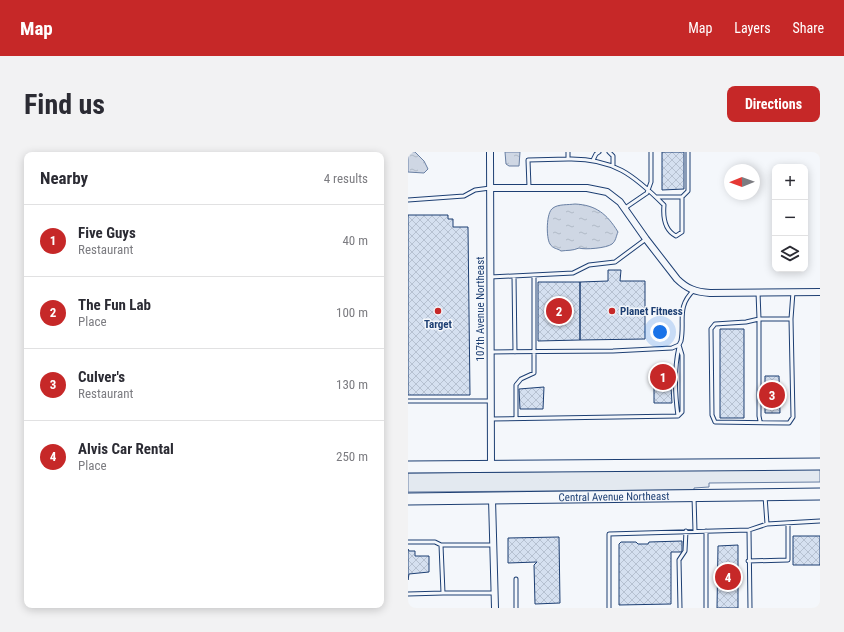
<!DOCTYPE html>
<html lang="en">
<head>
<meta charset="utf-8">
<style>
  body { margin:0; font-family:"Roboto Condensed",sans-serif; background:#f2f2f3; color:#2b2b33 }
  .controls { position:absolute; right:12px; top:12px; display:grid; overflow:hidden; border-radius:8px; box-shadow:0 2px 10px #0003 }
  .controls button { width:36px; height:36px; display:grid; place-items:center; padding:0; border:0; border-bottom:1px solid #e1e1e2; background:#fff; color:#2b2b33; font:20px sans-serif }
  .compass { position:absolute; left:316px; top:12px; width:36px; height:36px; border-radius:50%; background:#fff; box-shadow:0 2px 10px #0003; rotate:269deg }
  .you { position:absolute; left:252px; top:180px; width:14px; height:14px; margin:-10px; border:3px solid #fff; border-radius:50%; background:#1a73e8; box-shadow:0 0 0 6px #1a73e833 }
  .badge { display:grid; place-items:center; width:26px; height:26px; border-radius:50%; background:#c62828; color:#fff; font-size:13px; font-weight:700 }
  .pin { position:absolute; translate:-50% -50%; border:2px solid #fff; box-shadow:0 1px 4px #0006 }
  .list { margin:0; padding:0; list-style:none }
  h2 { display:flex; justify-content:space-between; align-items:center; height:52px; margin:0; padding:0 16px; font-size:17px }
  h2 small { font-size:13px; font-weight:400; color:#7c7c81 }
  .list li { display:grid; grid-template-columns:26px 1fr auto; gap:12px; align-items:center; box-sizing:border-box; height:72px; padding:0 16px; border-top:1px solid #e1e1e2 }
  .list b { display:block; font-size:15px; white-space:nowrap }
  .list p { margin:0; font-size:13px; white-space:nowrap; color:#7c7c81 }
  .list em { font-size:13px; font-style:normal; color:#7c7c81 }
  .icon { flex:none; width:22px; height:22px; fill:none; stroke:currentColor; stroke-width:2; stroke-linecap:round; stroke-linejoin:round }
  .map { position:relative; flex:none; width:412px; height:456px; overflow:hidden; border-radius:8px }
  header { display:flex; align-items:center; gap:24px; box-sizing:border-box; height:56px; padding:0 20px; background:#c62828; color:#fff }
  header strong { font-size:19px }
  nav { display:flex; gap:22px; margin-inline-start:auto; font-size:14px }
  .intro { display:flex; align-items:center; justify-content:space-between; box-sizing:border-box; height:96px; padding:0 24px }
  h1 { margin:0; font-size:28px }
  .button { padding:10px 18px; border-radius:8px; background:#c62828; color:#fff; font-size:14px; font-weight:700 }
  main { display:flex; gap:24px; padding:0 24px }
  aside { flex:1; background:#fff; border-radius:8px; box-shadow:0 2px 10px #0003 }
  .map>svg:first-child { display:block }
</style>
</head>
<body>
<header>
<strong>Map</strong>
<nav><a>Map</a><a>Layers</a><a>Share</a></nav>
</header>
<div class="intro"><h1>Find us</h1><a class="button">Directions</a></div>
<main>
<aside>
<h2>Nearby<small>4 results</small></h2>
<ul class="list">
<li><span class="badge">1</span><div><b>Five Guys</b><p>Restaurant</p></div><em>40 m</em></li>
<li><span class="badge">2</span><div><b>The Fun Lab</b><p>Place</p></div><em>100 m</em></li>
<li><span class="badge">3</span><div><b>Culver's</b><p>Restaurant</p></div><em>130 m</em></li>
<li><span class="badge">4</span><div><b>Alvis Car Rental</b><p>Place</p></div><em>250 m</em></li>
</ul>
</aside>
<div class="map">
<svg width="412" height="456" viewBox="0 0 412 456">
  <defs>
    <pattern id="water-ripples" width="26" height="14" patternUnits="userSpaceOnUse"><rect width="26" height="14" fill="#cfd7e4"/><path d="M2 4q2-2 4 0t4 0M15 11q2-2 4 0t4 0" fill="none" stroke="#b1bac7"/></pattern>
    <pattern id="building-cross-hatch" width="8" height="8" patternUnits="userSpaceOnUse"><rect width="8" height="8" fill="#d5e0f0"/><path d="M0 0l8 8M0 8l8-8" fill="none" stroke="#b6c1d1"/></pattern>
  </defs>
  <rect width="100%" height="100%" fill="#f4f7fb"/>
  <path fill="#e3e9f0" stroke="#687fa3" d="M412,317V330L301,331V335L286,336V338L0,340V321Z"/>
  <path fill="url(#water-ripples)" stroke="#687fa3" d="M0,0H7L16,9L20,17L16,21L0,20Z
    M97,0H112L111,14H101L98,12Z
    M167,52C188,53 199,62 210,80C208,84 208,89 204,92C199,96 177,98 171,96C164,99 160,98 153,99C149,96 145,97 142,92C138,86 138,60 145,56C150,52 160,53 167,52Z"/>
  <path fill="url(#building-cross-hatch)" stroke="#1d3f73" d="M254,0H276V37L254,38Z
    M0,63H40V67H45V75H60L62,243H0Z
    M200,118H213L212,129H237V187L172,188V130L200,129Z
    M130,130H172V188L130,189Z
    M312,177H336V266H312Z
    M263,219V235H246V227H247L246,220Z
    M357,224H371L372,261H357Z
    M136,235L135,257H112L111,237Z
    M246,235H263L264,251H246Z
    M385,384H412V413H385Z
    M151,385L152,451L127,452L126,413L129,410L100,411V386Z
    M274,389V400H263V452L211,453V392L213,390H228L230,392H240L241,390Z
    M330,393V456H309L310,394Z
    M0,397L1,399H7V404H21V420L1,422L0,428Z"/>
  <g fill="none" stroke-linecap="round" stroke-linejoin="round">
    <defs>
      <path id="lane" d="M201,0L205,4V14
        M160,7C205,6 226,23 256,53C255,64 256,78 268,84L274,80V45
        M185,8L188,2L191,0
        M121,35L120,8L160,7V0
        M248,45H274L280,39V0
        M0,48L56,44L67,38L82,36
        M217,56L239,41L243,30V0
        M106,124L107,200
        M82,125L165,121L181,113L207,110L238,87
        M350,140L351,167H383L385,140
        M83,200L205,199L264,196L271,193L273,189C277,169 268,155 286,138
        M0,249H82
        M270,264C267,242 266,217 271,195
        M108,266V233L113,227L126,221V123
        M83,267L270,264L274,260V203L271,193
        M352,269L351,264V167L338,170L307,172L303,177L304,263L307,270L381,271L385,265L383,167
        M357,344L359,372
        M286,345L287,379
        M341,378L342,456
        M0,390H27L33,393
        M85,393H33L35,441H86
        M340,409L380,408V371
        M108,427V456
        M0,442L35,441
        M201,456V382L341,378L359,372L412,369
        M272,456L271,408L277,399L278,379
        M298,456V379"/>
      <path id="street" d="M82,0L83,314
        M82,36H179L199,40L212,50L238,87L269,127C279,137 288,140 302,141L412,140
        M84,347L87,456"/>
      <g id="highway">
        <path d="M0,315L412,312"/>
        <path id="s1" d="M0,347L412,342"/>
      </g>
    </defs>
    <use href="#lane" stroke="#1d3f73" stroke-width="5"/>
    <use href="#street" stroke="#1d3f73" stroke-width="8"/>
    <use href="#highway" stroke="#1d3f73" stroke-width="13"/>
    <use href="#lane" stroke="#f4f7fb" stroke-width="3"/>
    <use href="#street" stroke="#f4f7fb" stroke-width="6"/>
    <use href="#highway" stroke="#f4f7fb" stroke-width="11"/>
  </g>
  <g fill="#c62828" stroke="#f4f7fb" stroke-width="1.5">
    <circle cx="30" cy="159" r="4"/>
    <circle cx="204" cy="159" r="4"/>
  </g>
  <g text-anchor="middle" stroke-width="3" stroke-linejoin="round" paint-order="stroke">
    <g font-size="11" fill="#1d3f73" stroke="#f4f7fb">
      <text transform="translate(72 157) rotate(-90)" y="4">107th Avenue Northeast</text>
      <text dy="4" stroke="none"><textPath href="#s1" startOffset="206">Central Avenue Northeast</textPath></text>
    </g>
    <g font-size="11" font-weight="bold" fill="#1d3f73" stroke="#f4f7fb" text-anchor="start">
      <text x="212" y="163">Planet Fitness</text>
      <text x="30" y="176" text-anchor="middle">Target</text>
    </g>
  </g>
</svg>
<div class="controls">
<button>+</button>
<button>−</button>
<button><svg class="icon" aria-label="layers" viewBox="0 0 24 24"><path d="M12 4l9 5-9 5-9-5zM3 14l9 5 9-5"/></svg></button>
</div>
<svg class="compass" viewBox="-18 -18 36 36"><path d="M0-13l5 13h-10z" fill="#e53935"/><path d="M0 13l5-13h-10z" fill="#7c7c81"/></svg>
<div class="you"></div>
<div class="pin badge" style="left:255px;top:225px">1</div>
<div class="pin badge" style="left:151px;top:159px">2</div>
<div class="pin badge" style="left:364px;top:243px">3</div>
<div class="pin badge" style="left:320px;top:425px">4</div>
</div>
</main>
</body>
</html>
